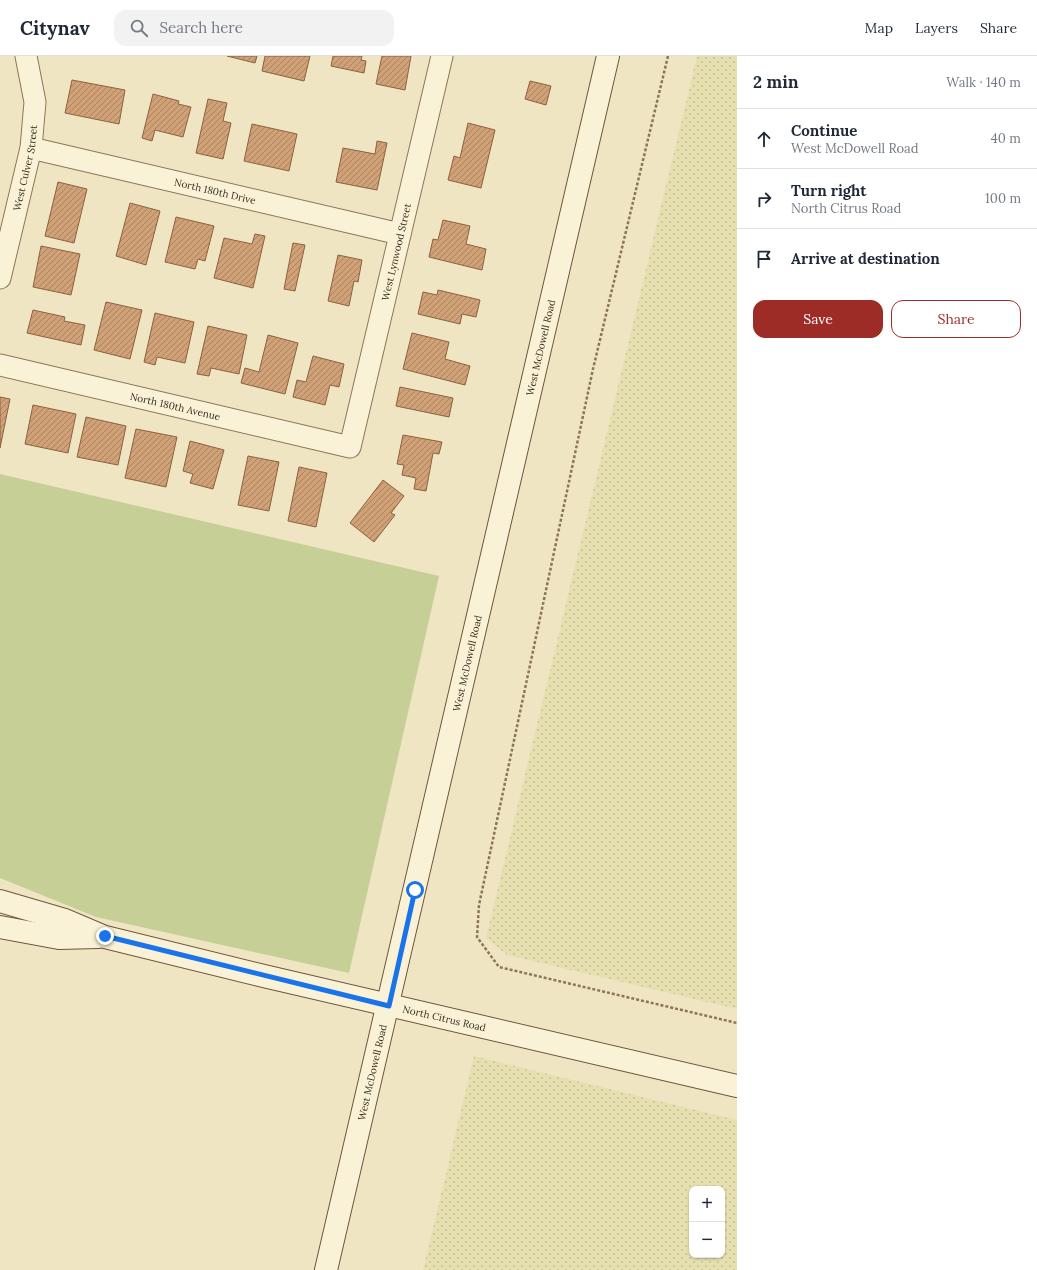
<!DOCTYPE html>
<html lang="en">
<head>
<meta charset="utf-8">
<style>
  body { margin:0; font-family:Lora,serif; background:#f2f2f3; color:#1f2937 }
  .controls { position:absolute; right:12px; bottom:12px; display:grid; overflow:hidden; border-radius:8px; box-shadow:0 1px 3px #0004 }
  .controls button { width:36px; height:36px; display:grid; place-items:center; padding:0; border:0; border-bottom:1px solid #e0e1e3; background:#fff; color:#1f2937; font:20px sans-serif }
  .stop { position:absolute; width:12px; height:12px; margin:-9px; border:3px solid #1a73e8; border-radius:50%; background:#fff }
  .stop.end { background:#1a73e8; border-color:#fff; box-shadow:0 1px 4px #0008 }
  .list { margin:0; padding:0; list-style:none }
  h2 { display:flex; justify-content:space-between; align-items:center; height:52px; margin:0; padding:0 16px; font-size:17px }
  h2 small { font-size:13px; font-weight:400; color:#747a83 }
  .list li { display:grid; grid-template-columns:26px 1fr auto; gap:12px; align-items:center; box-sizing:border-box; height:60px; padding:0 16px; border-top:1px solid #e0e1e3 }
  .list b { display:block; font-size:15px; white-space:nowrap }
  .list p { margin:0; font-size:13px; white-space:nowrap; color:#747a83 }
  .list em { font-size:13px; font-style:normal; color:#747a83 }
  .actions { display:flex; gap:8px; padding:12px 16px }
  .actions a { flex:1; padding:9px 0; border:1px solid #9d2c26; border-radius:12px; text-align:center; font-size:14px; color:#9d2c26 }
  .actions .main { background:#9d2c26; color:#fff }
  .icon { flex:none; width:22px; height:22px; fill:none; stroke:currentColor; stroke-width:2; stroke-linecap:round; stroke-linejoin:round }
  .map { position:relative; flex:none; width:737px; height:1214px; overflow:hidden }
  header { display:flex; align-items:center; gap:24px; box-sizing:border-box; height:56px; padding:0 20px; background:#fff; border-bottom:1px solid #e0e1e3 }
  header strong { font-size:19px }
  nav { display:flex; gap:22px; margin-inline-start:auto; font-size:14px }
  .search { width:280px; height:36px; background:#f2f2f3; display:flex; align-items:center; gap:10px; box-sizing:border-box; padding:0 14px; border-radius:12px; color:#747a83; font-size:15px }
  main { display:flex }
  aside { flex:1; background:#fff }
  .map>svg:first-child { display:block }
</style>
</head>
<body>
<header>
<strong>Citynav</strong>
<div class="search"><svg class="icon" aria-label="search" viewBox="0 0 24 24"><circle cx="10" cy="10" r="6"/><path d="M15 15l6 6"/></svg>Search here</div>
<nav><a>Map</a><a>Layers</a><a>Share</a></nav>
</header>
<main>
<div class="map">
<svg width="737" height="1214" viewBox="0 0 737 1214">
  <defs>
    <pattern id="farmland-dots" width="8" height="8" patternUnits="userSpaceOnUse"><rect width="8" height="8" fill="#e6e0b0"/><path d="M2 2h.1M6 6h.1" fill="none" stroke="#c6c097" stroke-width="1.8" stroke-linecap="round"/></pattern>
    <pattern id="building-hatch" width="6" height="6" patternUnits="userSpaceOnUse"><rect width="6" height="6" fill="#d0a177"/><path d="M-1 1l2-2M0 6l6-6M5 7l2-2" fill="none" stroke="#aa8461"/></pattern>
  </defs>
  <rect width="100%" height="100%" fill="#f0e5c3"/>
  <path fill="url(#farmland-dots)" fill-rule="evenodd" d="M697,0H737V953L507,899L486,882Z
    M474,1000L737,1064V1214H423ZM692,1133H722V1199H692Z"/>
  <path fill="#c5cf96" d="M0,418L439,520L349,917L96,861L0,822Z"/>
  <path fill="url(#building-hatch)" stroke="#8b613e" d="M227,0H257L255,7Z
    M265,0H310L304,25L262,15Z
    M333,0H362L361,4L366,5L364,17L331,10Z
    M382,0H411L405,34L376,28Z
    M72,24L125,34L119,68L65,57Z
    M530,25L551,30L546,49L525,43Z
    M153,38L179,45L178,48L191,51L183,81L155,74L152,85L142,82Z
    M208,43L227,47L223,65L231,67L223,103L196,97Z
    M468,67L495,74L481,132L448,124L454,100L460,102Z
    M252,68L297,78L289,115L244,105Z
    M377,85L387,87L377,134L336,126L343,92L375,98Z
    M58,126L87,133L74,187L45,180Z
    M130,147L160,155L146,209L116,200Z
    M176,161L214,170L205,205L198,203L195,213L165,206Z
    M443,164L470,170L466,188L486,193L482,214L429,201L433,183L438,184Z
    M255,178L265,180L253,232L214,222L224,182L252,188Z
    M293,187L305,189L295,235L284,233Z
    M41,190L80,198L71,239L33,231Z
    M338,199L362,204L358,226L354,225L349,250L328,245Z
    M438,234L480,244L476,261L462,258L460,268L418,258L423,236L437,239Z
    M106,246L142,254L130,303L94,294Z
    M33,254L65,261L64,265L85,269L81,289L27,277Z
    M155,257L194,266L185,307L157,301L155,309L144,306Z
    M208,270L247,279L239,318L211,312L209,320L197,318Z
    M412,277L449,286L445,303L470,310L465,329L403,313Z
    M268,279L298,287L285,338L241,327L245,312L259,316Z
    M313,300L344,308L339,331L330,329L325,349L293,341L297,324L306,326Z
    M400,331L453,342L449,361L396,350Z
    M0,341L10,343L0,392Z
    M33,349L76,358L68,397L25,388Z
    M86,361L126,370L118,409L77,401Z
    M136,373L177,381L166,431L125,422Z
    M403,379L442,386L439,398L433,397L426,435L414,433L416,422L402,419L404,409L397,408Z
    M190,385L224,394L213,433L190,427L193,418L183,415Z
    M248,400L279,406L269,455L238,449Z
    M299,411L327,417L316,471L288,465Z
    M383,424L404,440L391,457L395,459L374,486L350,467Z"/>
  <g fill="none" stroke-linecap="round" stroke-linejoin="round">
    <defs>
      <g id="street">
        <path id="s1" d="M31,92L400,178"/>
        <path id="s2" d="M0,222L31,92L35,46L26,0"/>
        <path id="s3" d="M0,309L350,391L442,0"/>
      </g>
      <g id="secondary">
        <path id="s4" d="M0,845L65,864L105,881L268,921L737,1030"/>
        <path d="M0,871L59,882L98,881"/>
        <path id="s5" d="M326,1214L608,0"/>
      </g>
    </defs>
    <use href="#street" stroke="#8b7659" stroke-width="23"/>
    <use href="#secondary" stroke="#6d573c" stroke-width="24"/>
    <path stroke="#8b7659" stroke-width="2.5" stroke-dasharray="3 2" stroke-linecap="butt" d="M668,0L593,313L479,849L477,881L499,911L737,967"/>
    <use href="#street" stroke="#faf2d7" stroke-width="21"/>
    <use href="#secondary" stroke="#faf2d7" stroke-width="22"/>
  </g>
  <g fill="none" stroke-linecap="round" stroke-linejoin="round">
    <path stroke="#1a73e8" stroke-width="5" d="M105,880L389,950L415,834"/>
  </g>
  <g text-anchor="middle" stroke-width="3.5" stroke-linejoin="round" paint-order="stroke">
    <g font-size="10" fill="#3a2d1e" stroke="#f7eed3">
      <text dy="4" stroke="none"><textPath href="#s2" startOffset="113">West Culver Street</textPath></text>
      <text dy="4" stroke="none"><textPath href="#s1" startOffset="189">North 180th Drive</textPath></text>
      <text dy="4" stroke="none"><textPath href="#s3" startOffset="560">West Lynwood Street</textPath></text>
      <text dy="4" stroke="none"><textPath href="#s5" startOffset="947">West McDowell Road</textPath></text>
      <text dy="4" stroke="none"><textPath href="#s3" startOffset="180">North 180th Avenue</textPath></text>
      <text dy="4" stroke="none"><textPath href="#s5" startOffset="623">West McDowell Road</textPath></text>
      <text dy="4" stroke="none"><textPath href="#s4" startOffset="460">North Citrus Road</textPath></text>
      <text dy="4" stroke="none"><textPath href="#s5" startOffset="203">West McDowell Road</textPath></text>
    </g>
  </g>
</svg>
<div class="controls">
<button>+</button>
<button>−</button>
</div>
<div class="stop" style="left:415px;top:834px"></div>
<div class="stop end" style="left:105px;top:880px"></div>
</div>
<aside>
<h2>2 min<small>Walk · 140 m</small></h2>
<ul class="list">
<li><svg class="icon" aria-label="ahead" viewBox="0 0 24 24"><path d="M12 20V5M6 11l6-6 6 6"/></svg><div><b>Continue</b><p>West McDowell Road</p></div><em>40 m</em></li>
<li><svg class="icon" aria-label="right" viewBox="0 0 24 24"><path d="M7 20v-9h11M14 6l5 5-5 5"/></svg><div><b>Turn right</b><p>North Citrus Road</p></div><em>100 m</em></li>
<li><svg class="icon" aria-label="arrive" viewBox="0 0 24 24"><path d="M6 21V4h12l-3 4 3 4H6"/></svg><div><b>Arrive at destination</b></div></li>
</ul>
<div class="actions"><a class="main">Save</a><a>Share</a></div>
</aside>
</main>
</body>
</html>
